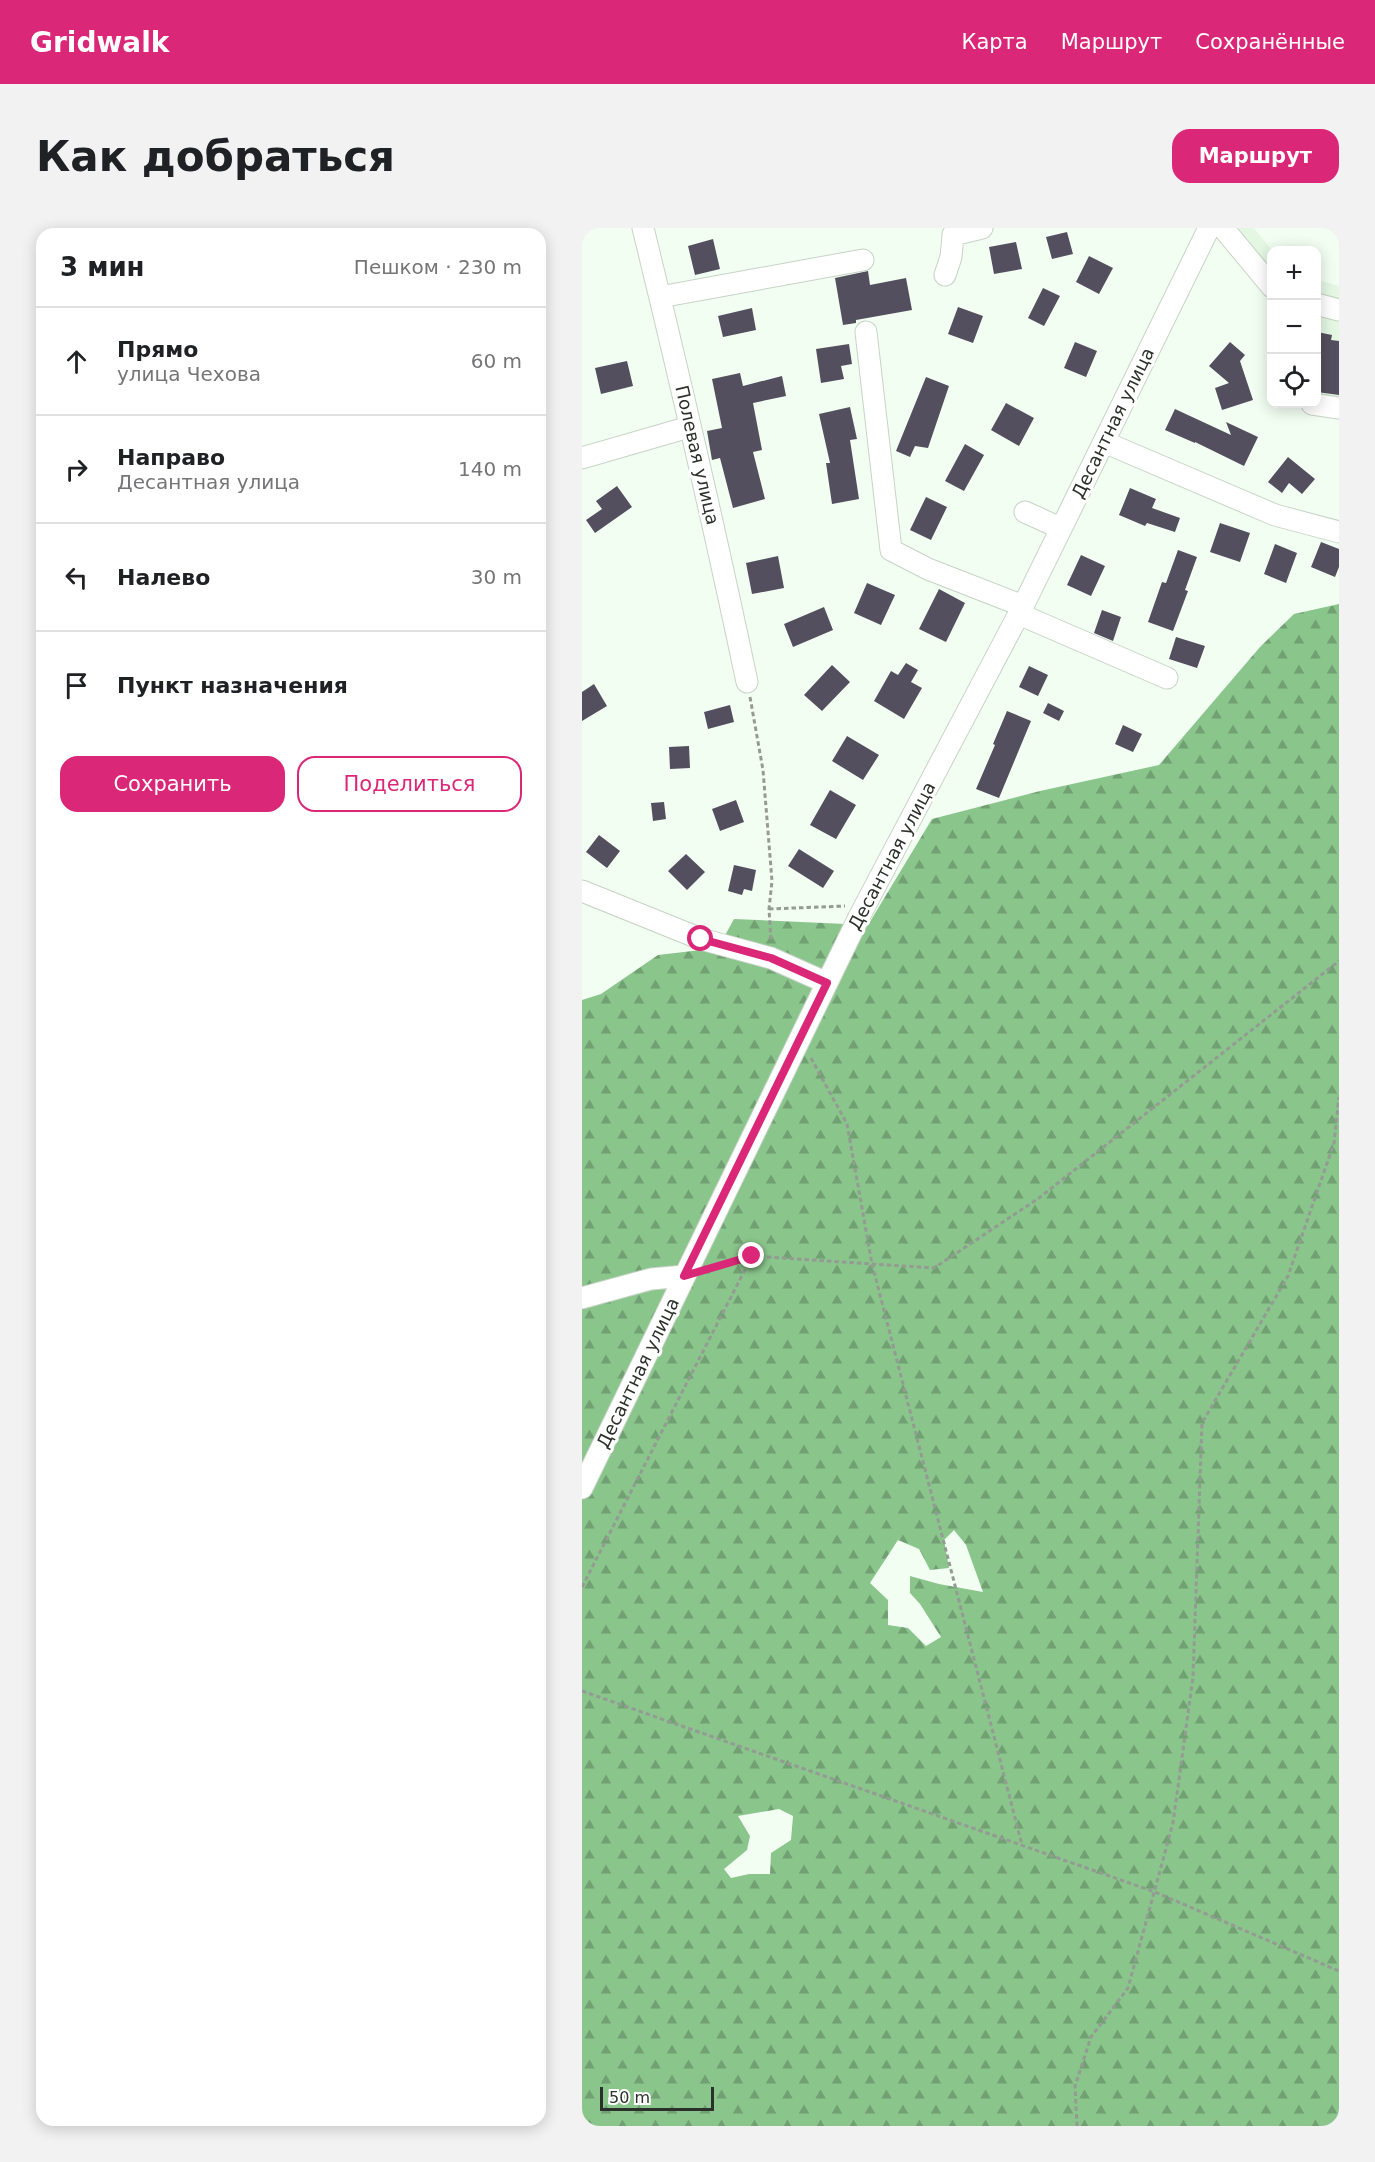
<!DOCTYPE html>
<html lang="ru">
<head>
<meta charset="utf-8">
<style>
  body { margin:0; font-family:"DejaVu Sans",sans-serif; background:#f2f2f2; color:#202124 }
  .controls { position:absolute; right:18px; top:18px; display:grid; overflow:hidden; border-radius:12px; box-shadow:0 3px 15px #0003 }
  .controls button { width:54px; height:54px; display:grid; place-items:center; padding:0; border:0; border-bottom:2px solid #e0e0e0; background:#fff; color:#202124; font:30px sans-serif }
  .scale { position:absolute; left:18px; bottom:15px; width:114px; box-sizing:border-box; padding-left:6px; border:3px solid #2b302b; border-top:0; font-size:16px; line-height:21px; white-space:nowrap; color:#2b302b; -webkit-text-stroke:4px #fff; paint-order:stroke }
  .stop { position:absolute; width:18px; height:18px; margin:-14px; border:4px solid #db2777; border-radius:50%; background:#fff }
  .stop.end { background:#db2777; border-color:#fff; box-shadow:0 2px 6px #0008 }
  .list { margin:0; padding:0; list-style:none }
  h2 { display:flex; justify-content:space-between; align-items:center; height:78px; margin:0; padding:0 24px; font-size:26px }
  h2 small { font-size:20px; font-weight:400; color:#757577 }
  .list li { display:grid; grid-template-columns:39px 1fr auto; gap:18px; align-items:center; box-sizing:border-box; height:108px; padding:0 24px; border-top:2px solid #e0e0e0 }
  .list b { display:block; font-size:22px; white-space:nowrap }
  .list p { margin:0; font-size:20px; white-space:nowrap; color:#757577 }
  .list em { font-size:20px; font-style:normal; color:#757577 }
  .actions { display:flex; gap:12px; padding:18px 24px }
  .actions a { flex:1; padding:14px 0; border:2px solid #db2777; border-radius:18px; text-align:center; font-size:21px; color:#db2777 }
  .actions .main { background:#db2777; color:#fff }
  .icon { flex:none; width:33px; height:33px; fill:none; stroke:currentColor; stroke-width:2; stroke-linecap:round; stroke-linejoin:round }
  .map { position:relative; flex:none; width:757px; height:1898px; overflow:hidden; border-radius:18px }
  header { display:flex; align-items:center; gap:36px; box-sizing:border-box; height:84px; padding:0 30px; background:#db2777; color:#fff }
  header strong { font-size:28px }
  nav { display:flex; gap:33px; margin-inline-start:auto; font-size:21px }
  .intro { display:flex; align-items:center; justify-content:space-between; box-sizing:border-box; height:144px; padding:0 36px }
  h1 { margin:0; font-size:42px }
  .button { padding:15px 27px; border-radius:18px; background:#db2777; color:#fff; font-size:21px; font-weight:700 }
  main { display:flex; gap:36px; padding:0 36px }
  aside { flex:1; background:#fff; border-radius:18px; box-shadow:0 3px 15px #0003 }
  .map>svg:first-child { display:block }
</style>
</head>
<body>
<header>
<strong>Gridwalk</strong>
<nav><a>Карта</a><a>Маршрут</a><a>Сохранённые</a></nav>
</header>
<div class="intro"><h1>Как добраться</h1><a class="button">Маршрут</a></div>
<main>
<aside>
<h2>3 мин<small>Пешком · 230 m</small></h2>
<ul class="list">
<li><svg class="icon" aria-label="ahead" viewBox="0 0 24 24"><path d="M12 20V5M6 11l6-6 6 6"/></svg><div><b>Прямо</b><p>улица Чехова</p></div><em>60 m</em></li>
<li><svg class="icon" aria-label="right" viewBox="0 0 24 24"><path d="M7 20v-9h11M14 6l5 5-5 5"/></svg><div><b>Направо</b><p>Десантная улица</p></div><em>140 m</em></li>
<li><svg class="icon" aria-label="left" viewBox="0 0 24 24"><path d="M17 20v-9H6M10 6l-5 5 5 5"/></svg><div><b>Налево</b></div><em>30 m</em></li>
<li><svg class="icon" aria-label="arrive" viewBox="0 0 24 24"><path d="M6 21V4h12l-3 4 3 4H6"/></svg><div><b>Пункт назначения</b></div></li>
</ul>
<div class="actions"><a class="main">Сохранить</a><a>Поделиться</a></div>
</aside>
<div class="map">
<svg width="757" height="1898" viewBox="0 0 757 1898">
  <defs>
    <pattern id="forest-firs" width="22" height="20" patternUnits="userSpaceOnUse" patternTransform="scale(1.5)"><rect width="22" height="20" fill="#8ac58c"/><path d="M5 1l3.5 6h-7zM16 11l3.5 6h-7z" fill="#71a073"/></pattern>
  </defs>
  <rect width="100%" height="100%" fill="#f3fef3"/>
  <path fill="#e3f7e3" d="M658,0H672L690,22L689,68L641,14Z
    M735,52L757,58V186L696,176H734Z"/>
  <path fill="url(#forest-firs)" fill-rule="evenodd" d="M757,376V1898H0V772L19,766L76,727L136,720L152,691L286,697L350,591L458,563L577,537L678,419L712,386ZM372,1302L384,1317L401,1364L357,1356L328,1348V1365L338,1376L359,1409L344,1418L326,1400L306,1397V1372L288,1355L316,1312L337,1321L348,1342L367,1340L362,1312ZM197,1581L211,1588L209,1612L189,1625L188,1646H167L149,1650L142,1641L165,1622L168,1608L156,1588Z"/>
  <path fill="#534f5e" d="M485,4L491,26L470,31L464,9Z
    M131,11L138,41L113,47L106,18Z
    M434,14L440,41L412,46L407,19Z
    M507,28L531,40L517,66L494,54Z
    M286,43L288,57L324,50L330,82L274,92V95L261,97L253,50Z
    M461,60L478,68L462,98L446,90Z
    M376,79L401,88L391,115L366,106Z
    M170,80L174,102L141,109L136,88Z
    M735,104L750,107L749,112L757,113V167L735,164Z
    M493,114L515,123L504,149L482,140Z
    M648,114L663,127L658,133L671,172L640,182L633,160L647,155L627,138Z
    M267,116L270,136L259,138L262,151L239,155L234,121Z
    M45,133L51,158L19,166L13,140Z
    M158,145L161,158L200,148L204,168L171,175L180,222L171,224L183,271L151,280L138,230L130,232L125,203L140,200L130,151Z
    M344,149L367,158L346,220L333,218L328,229L314,223Z
    M424,175L452,190L437,218L409,202Z
    M268,179L275,211L268,212L277,271L250,276L244,235H248L237,186Z
    M593,181L649,207L644,194L676,209L662,238L613,214V215L583,202Z
    M383,216L402,227L382,263L363,253Z
    M706,229L733,251L720,266L707,255L700,265L686,254Z
    M35,258L50,279L13,305L4,292L20,281L14,273Z
    M548,260L574,271L570,280L598,290L593,304L565,295L563,298L537,287Z
    M344,269L365,279L349,312L328,302Z
    M638,295L668,305L658,334L628,324Z
    M739,314L757,321V339L753,349L729,339Z
    M693,316L715,325L704,355L682,346Z
    M596,322L615,329L603,362L606,363L591,403L566,394L580,354L584,355Z
    M499,327L523,338L509,368L485,357Z
    M196,328L202,360L170,366L164,335Z
    M285,355L313,367L299,397L272,385Z
    M357,361L383,375L364,414L337,401Z
    M242,379L251,402L211,419L202,396Z
    M520,382L539,389L531,413L512,405Z
    M594,409L623,418L615,440L587,431Z
    M324,435L336,442L329,454L340,460L322,491L292,473L309,443L316,447Z
    M250,437L268,454L240,483L222,467Z
    M447,438L466,447L456,468L437,459Z
    M12,456L25,478L0,493V464Z
    M466,475L482,483L477,493L461,485Z
    M148,477L152,494L126,501L122,484Z
    M425,483L449,493L417,570L394,561L413,517L411,516Z
    M541,497L560,506L551,524L533,516Z
    M265,508L297,527L281,552L250,533Z
    M107,518L108,540L88,541L87,519Z
    M248,562L274,577L254,611L228,597Z
    M154,572L162,594L138,603L130,581Z
    M82,574L84,591L71,593L69,575Z
    M17,607L38,623L25,640L4,624Z
    M217,621L252,643L241,660L206,638Z
    M104,626L123,644L105,662L86,643Z
    M152,637L174,642L170,663L162,661L160,667L146,663Z"/>
  <g fill="none" stroke-linecap="round" stroke-linejoin="round">
    <defs>
      <path id="minor" d="M61,0C98,151 133,302 165,454
        M641,0L690,59
        M363,47L369,29L371,7L400,0
        M78,69L281,32
        M734,76L757,82
        M284,104L309,322L346,341L441,378
        M730,176L757,180
        M522,214L693,287L757,304
        M0,230L107,199
        M443,284L478,300
        M437,386L585,450
        M0,663L119,711L189,730L245,755
        M0,1070L69,1051L102,1048
        M0,1260L277,689L441,378L627,0"/>
    </defs>
    <use href="#minor" stroke="#c6d3c5" stroke-width="23"/>
    <path stroke="#939b93" stroke-width="3" stroke-dasharray="4.5 3" stroke-linecap="butt" d="M168,469L181,542L190,653L187,681L189,713
      M187,681L263,678
      M229,830L265,896L290,1036L440,1617
      M127,1041L170,1028L352,1040L457,970L757,733
      M0,1359L169,1030
      M0,1463L573,1664L757,1743
      M495,1898L493,1858L509,1809L546,1760L591,1595L611,1449L620,1195L706,1048L752,915L757,869"/>
    <use href="#minor" stroke="#fff" stroke-width="21"/>
  </g>
  <g fill="none" stroke-linecap="round" stroke-linejoin="round">
    <path stroke="#db2777" stroke-width="8" d="M119,711L189,730L245,755L102,1048L170,1028"/>
  </g>
  <g text-anchor="middle" stroke-width="6" stroke-linejoin="round" paint-order="stroke">
    <g font-size="18" fill="#2b302b" stroke="#fff">
      <text transform="translate(531 195) rotate(-64)" y="6">Десантная улица</text>
      <text transform="translate(115 227) rotate(77)" y="6">Полевая улица</text>
      <text transform="translate(310 628) rotate(-62)" y="6">Десантная улица</text>
      <text transform="translate(56 1145) rotate(-64)" y="6">Десантная улица</text>
    </g>
  </g>
</svg>
<div class="controls">
<button>+</button>
<button>−</button>
<button><svg class="icon" aria-label="locate" viewBox="0 0 24 24"><circle cx="12" cy="12" r="6"/><path d="M12 2v4M12 18v4M2 12h4M18 12h4"/></svg></button>
</div>
<div class="scale">50 m</div>
<div class="stop" style="left:119px;top:711px"></div>
<div class="stop end" style="left:170px;top:1028px"></div>
</div>
</main>
</body>
</html>
